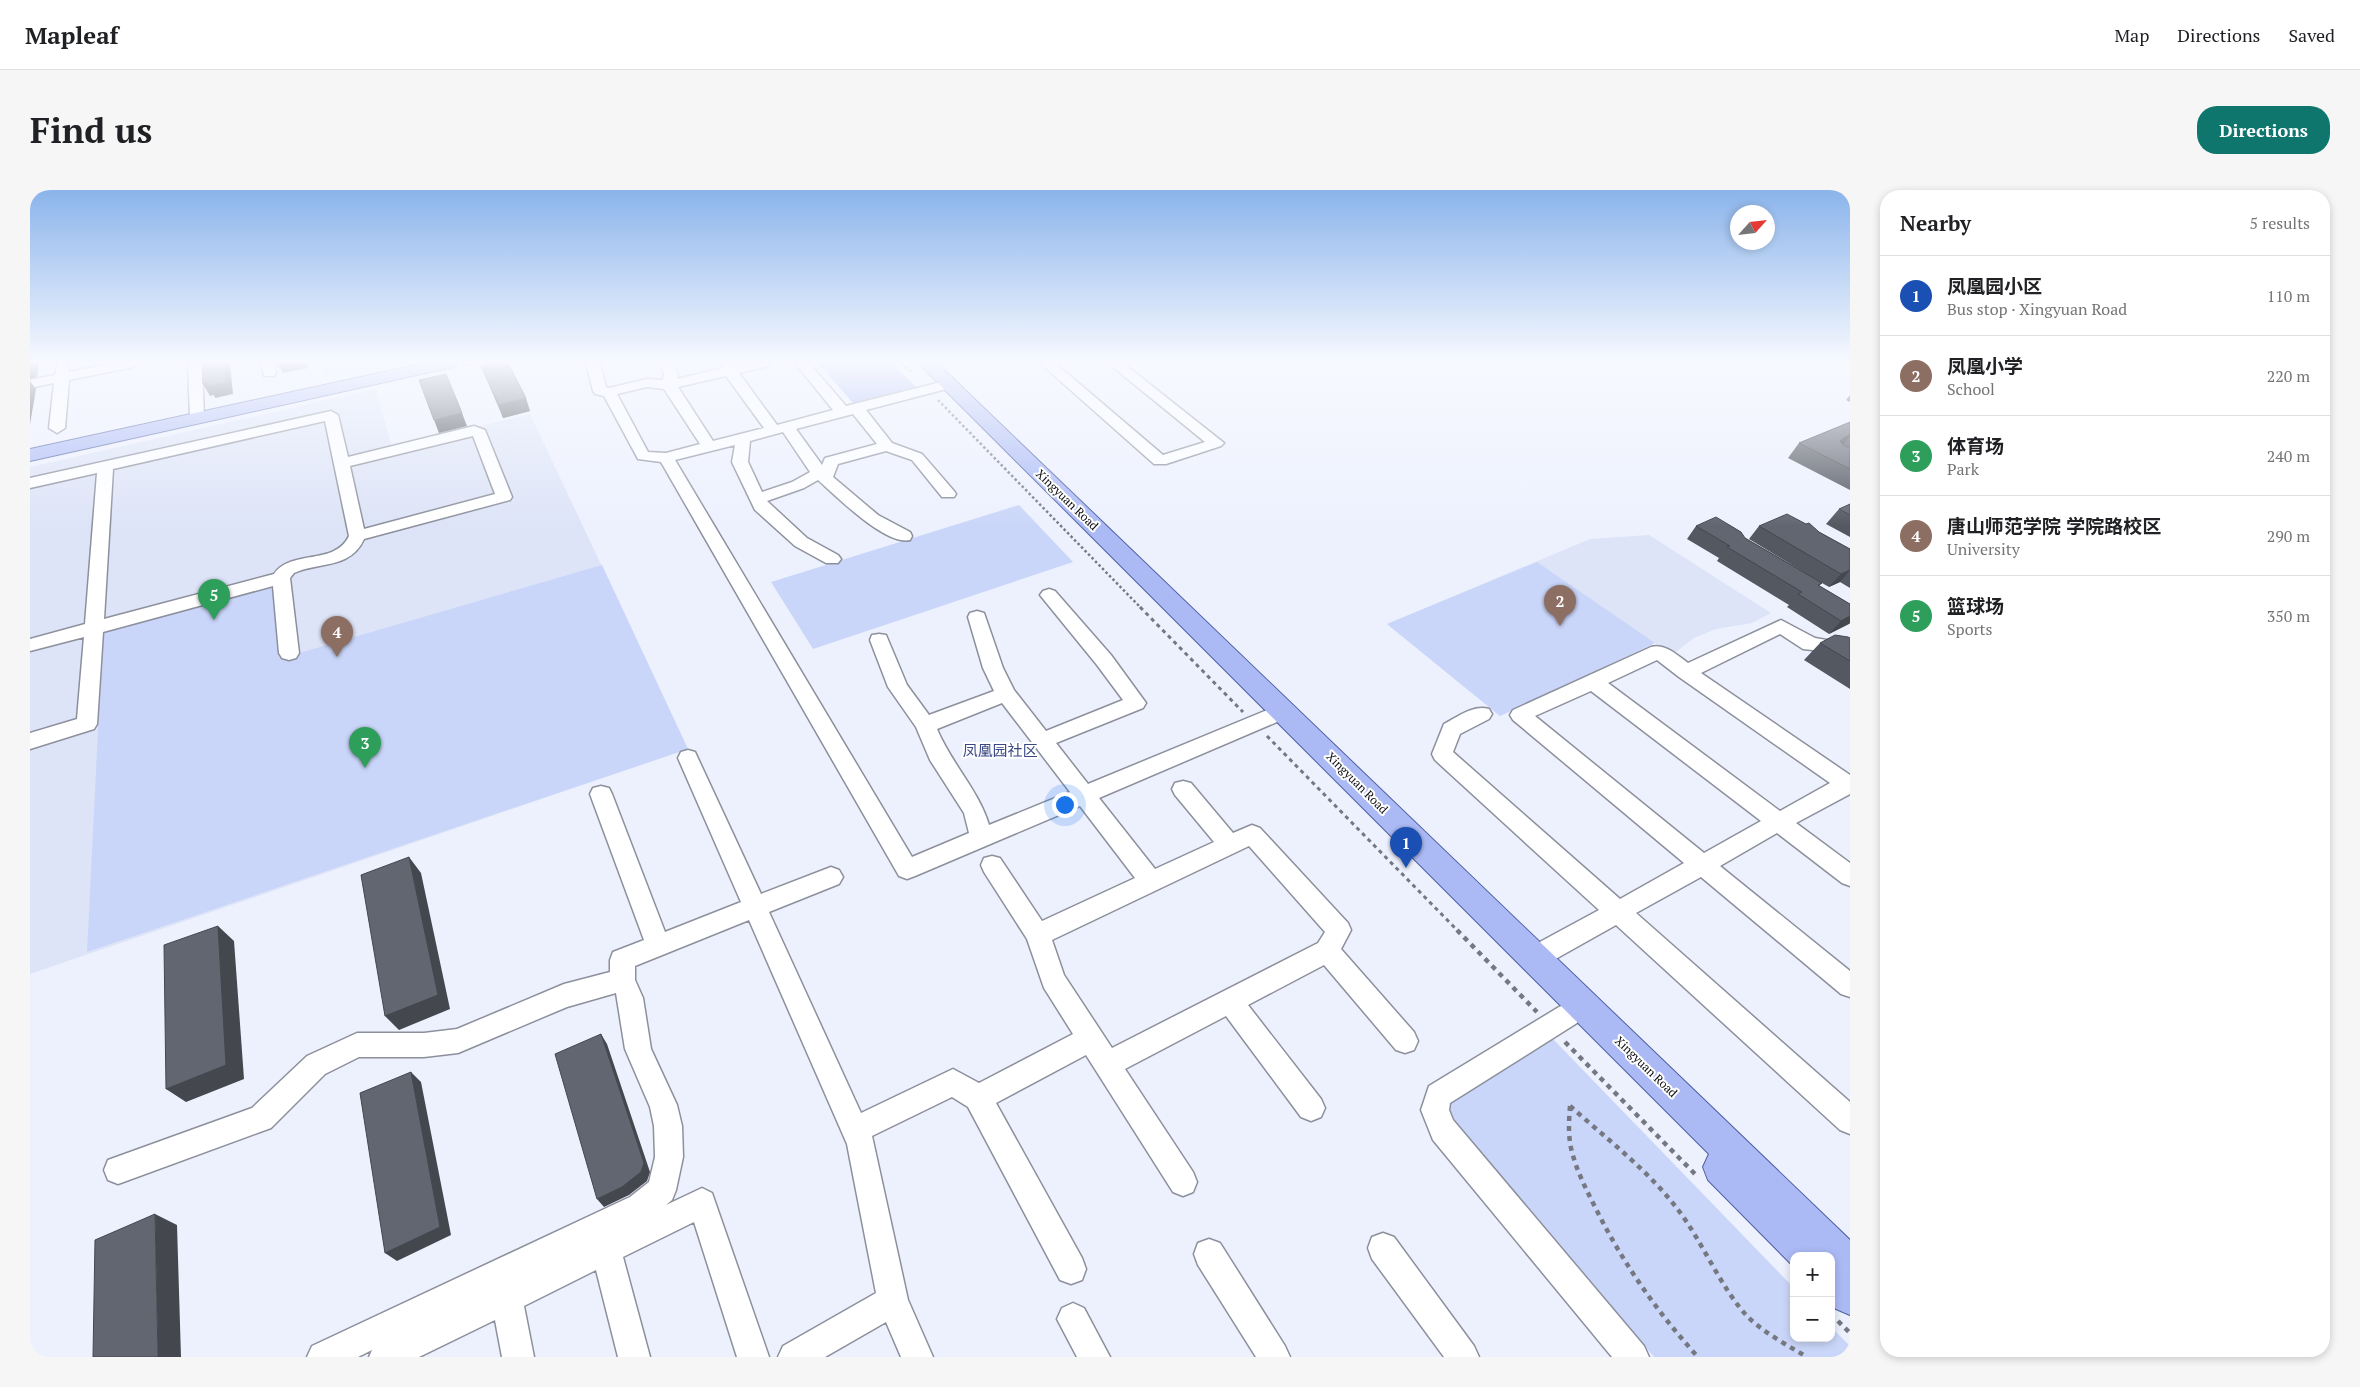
<!DOCTYPE html>
<html lang="en">
<head>
<meta charset="utf-8">
<style>
  body { margin:0; font-family:"PT Serif","Noto Sans SC",serif; background:#f6f6f6; color:#202124 }
  .controls { position:absolute; right:15px; bottom:15px; display:grid; overflow:hidden; border-radius:10px; box-shadow:0 2px 8px #0003 }
  .controls button { width:45px; height:45px; display:grid; place-items:center; padding:0; border:0; border-bottom:1px solid #e0e0e0; background:#fff; color:#202124; font:25px sans-serif }
  .compass { position:absolute; left:1700px; top:15px; width:45px; height:45px; border-radius:50%; background:#fff; box-shadow:0 2px 8px #0003; rotate:63deg }
  .you { position:absolute; left:1034px; top:614px; width:18px; height:18px; margin:-12px; border:4px solid #fff; border-radius:50%; background:#1a73e8; box-shadow:0 0 0 8px #1a73e833 }
  .badge { display:grid; place-items:center; width:32px; height:32px; border-radius:50%; background:#0f766e; color:#fff; font-size:16px; font-weight:700 }
  .pin { position:absolute; translate:-50% -41px; filter:drop-shadow(0 1px 2px #0008) }
  .pin::after { content:''; position:absolute; top:26px; width:18px; height:15px; background:inherit; clip-path:polygon(0 0,100% 0,50% 100%) }
  .list { margin:0; padding:0; list-style:none }
  h2 { display:flex; justify-content:space-between; align-items:center; height:65px; margin:0; padding:0 20px; font-size:21px }
  h2 small { font-size:16px; font-weight:400; color:#757577 }
  .list li { display:grid; grid-template-columns:32px 1fr auto; gap:15px; align-items:center; box-sizing:border-box; height:80px; padding:0 20px; border-top:1px solid #e0e0e0 }
  .list b { display:block; font-size:19px; white-space:nowrap }
  .list p { margin:0; font-size:16px; white-space:nowrap; color:#757577 }
  .list em { font-size:16px; font-style:normal; color:#757577 }
  .map { position:relative; flex:none; width:1820px; height:1167px; overflow:hidden; border-radius:20px }
  header { display:flex; align-items:center; gap:30px; box-sizing:border-box; height:70px; padding:0 25px; background:#fff; border-bottom:1px solid #e0e0e0 }
  header strong { font-size:24px }
  nav { display:flex; gap:28px; margin-inline-start:auto; font-size:18px }
  .intro { display:flex; align-items:center; justify-content:space-between; box-sizing:border-box; height:120px; padding:0 30px }
  h1 { margin:0; font-size:35px }
  .button { padding:12px 22px; border-radius:20px; background:#0f766e; color:#fff; font-size:18px; font-weight:700 }
  main { display:flex; gap:30px; padding:0 30px }
  aside { flex:1; background:#fff; border-radius:20px; box-shadow:0 2px 8px #0003 }
  .map>svg:first-child { display:block }
</style>
</head>
<body>
<header>
<strong>Mapleaf</strong>
<nav><a>Map</a><a>Directions</a><a>Saved</a></nav>
</header>
<div class="intro"><h1>Find us</h1><a class="button">Directions</a></div>
<main>
<div class="map">
<svg width="1820" height="1167" viewBox="0 0 1820 1167">
  <rect width="100%" height="100%" fill="#edf1fe"/>
  <path fill="#dde4f7" d="M292,173H360L295,187Z
    M346,199L362,257L500,224L658,559L0,784V277Z
    M1619,345L1741,423L1722,433L1686,439L1664,448L1642,465L1625,453L1470,526L1357,434L1560,349Z"/>
  <path fill="#cad6f9" d="M989,315L1043,372L783,459L741,392Z
    M1507,372L1625,453L1470,526L1357,434Z
    M572,375L658,559L57,762L73,439L242,396L252,468Z
    M1522,848L1764,1098V1148H1801V1137L1820,1156V1167H1624L1410,915Z"/>
  <path fill="#a1b4f2" d="M788,173H862L886,197L823,213Z"/>
  <g fill="none" stroke-linecap="round" stroke-linejoin="round">
    <defs>
      <path id="minor" d="M28,173H38L39,182L84,173H110L103,177L39,190L35,238L27,243L19,238L24,193L0,198V190L25,185Z
        M158,173H172L174,228L167,232L160,228Z
        M231,173H245L246,183L244,186H234Z
        M556,173H570L576,197L579,198L617,189L633,190L634,183L628,173H642L648,183L647,189L693,178V173H707V175L740,173L738,176L709,183L747,235L803,220L765,173H779L816,216L919,190L924,191L926,194L924,197L836,220L862,253L892,264L924,301L926,304L924,307H912L882,270L856,261L808,274L803,287L848,325L880,342L882,346L880,350C856,356 806,306 788,290L774,298L737,311L777,348L808,365L811,369L808,373H796L765,356L725,320L702,272L705,255L645,270L882,667L939,643L934,623L900,570L886,537L858,497L840,450L842,445L849,444L856,445L877,495L899,525L964,501L953,478L938,427L940,423L947,421L954,423L973,478L984,500L1016,541L1093,510L1067,475L1010,405L1013,401L1019,399L1025,401L1081,465L1116,513L1113,518L1026,553L1058,594L1247,516L1254,514L1261,516L1264,521L1261,526L1069,608L1125,679L1184,652L1145,605L1142,599L1145,593L1153,591L1161,593L1203,643L1222,635L1230,638L1318,733L1321,740L1311,759L1384,842L1388,851L1384,860L1375,863L1366,860L1294,775L1218,815L1291,909L1295,918L1291,927L1281,931L1271,927L1196,826L1095,879L1163,982L1167,992L1163,1002L1153,1006L1143,1002L1056,865L966,913L1052,1068L1056,1079L1052,1090L1041,1094L1030,1090L938,917L922,907L842,946L878,1110L903,1167H871L856,1132L795,1167H748L753,1156L846,1103L817,954L719,730L605,776V790L613,808L621,859L647,915L652,936L653,967L646,1000L642,1010L636,1015L672,998L682,1003L739,1167H707L664,1032L593,1067L620,1167H588L566,1080L494,1116L504,1167H472L465,1130L389,1167H339L342,1160L328,1167H277L282,1156L600,1007L619,992L625,967L624,936L620,917L595,859L586,803L537,817L428,863L394,867H329L295,884L241,938L88,994L78,990L74,980L78,970L222,918L277,866L327,843H394L427,839L534,794L580,782V770L583,762L614,750L560,604L563,598L571,596L579,598L582,604L635,742L711,712L648,568L651,562L658,560L665,562L731,704L801,677L809,680L813,687L809,694L739,722L831,923L923,879L949,893L1043,844L1014,798L997,749L954,682L951,675L954,668L962,666L970,668L1012,731L1105,688L1050,616L885,686L877,689L869,686L631,272L608,269L574,206L565,204L563,201ZM696,186L734,238L683,251L648,197ZM617,197L634,199L670,254L636,263L618,262L587,204ZM823,224L847,254L795,268L792,275L766,239ZM753,242L780,282L762,292L732,302L718,272L720,251ZM972,513L1040,602L959,635C949,601 921,573 907,539ZM1219,656L1295,742L1288,753L1082,858L1034,785L1022,750Z
        M1010,173H1025L1133,265L1175,252L1078,173H1093L1194,253L1191,256L1136,274H1124Z
        M301,221L308,225L318,267L444,236L455,240L482,307L480,310L334,349C321,379 288,372 264,383L260,388L269,463L266,468L259,470L252,468L249,463L243,396L73,442L67,534L64,539L0,559V543L47,529L54,447L0,461V449L55,434L67,283L0,298V288ZM295,231L319,346C305,376 261,359 244,384L74,429L83,279ZM443,246L465,304L334,339L320,276Z
        M1751,430L1785,448L1820,454V464L1773,459L1750,444L1671,483L1820,585V604L1766,633L1820,673V696L1812,693L1747,643L1690,676L1820,781V807L1811,804L1671,687L1606,723L1820,912V944L1810,940L1586,735L1513,776L1504,779L1495,776L1492,768L1495,760L1569,720L1405,570L1402,564L1414,534C1427,527 1444,514 1459,519L1462,524L1459,529L1430,544L1423,562L1590,709L1654,673L1483,530L1480,525L1483,520L1621,457C1635,453 1647,465 1658,473ZM1627,470L1649,487L1800,593L1750,621L1578,493ZM1561,501L1731,631L1674,663L1505,526Z
        M1538,813L1547,817L1551,825L1547,833L1420,913L1419,920L1423,930L1614,1156L1619,1167H1582L1403,950L1391,920L1399,896L1529,817Z
        M1353,1043L1364,1047L1444,1156L1449,1167H1414L1342,1069L1338,1058L1342,1047Z
        M1179,1049L1190,1053L1255,1156L1260,1167H1226L1168,1075L1164,1064L1168,1053Z
        M1043,1113L1054,1118L1080,1167H1047L1027,1129L1032,1118Z"/>
      <path id="major" d="M395,173H427L424,177L418,178L0,271V259Z
        M888,173H907L1820,1050V1125L1806,1119L1801,1114V1066H1764V1077L1678,990L1673,977L1679,964Z"/>
    </defs>
    <use href="#minor" stroke="#8c909c" stroke-width="3"/>
    <use href="#major" stroke="#4f60a2" stroke-width="2"/>
    <path stroke="#767881" stroke-width="2.5" stroke-dasharray="2.5 2.5" stroke-linecap="butt" d="M872,173L881,182
      M433,176L450,173
      M908,210L1111,418"/>
    <path stroke="#767881" stroke-width="3" stroke-dasharray="4 4" stroke-linecap="butt" d="M1110,417L1213,522
      M1237,546L1428,741"/>
    <path stroke="#767881" stroke-width="4.5" stroke-dasharray="5 5" stroke-linecap="butt" d="M1427,740L1507,822
      M1535,852L1666,985
      M1540,916C1577,949 1619,981 1649,1021C1673,1053 1691,1098 1717,1126C1734,1143 1757,1155 1777,1167
      M1540,916C1539,930 1538,944 1541,958C1546,980 1556,999 1566,1019C1593,1073 1627,1122 1668,1167
      M1808,1131L1820,1143"/>
    <use href="#minor" fill="#fff" fill-rule="evenodd"/>
    <use href="#major" fill="#abbaf5" fill-rule="evenodd"/>
  </g>
  <path fill="#545861" d="M451,176L500,221L473,228L456,188Z
    M1820,205V212L1816,210Z
    M1820,232V300L1758,268L1769,253Z
    M1820,314V347L1796,334L1809,319Z
    M1666,336L1715,348L1777,384L1719,349L1729,336L1789,342L1820,359V398L1810,392L1799,397L1792,393L1789,396L1820,414V433L1799,444L1757,417L1759,415L1687,371L1689,368L1657,349Z
    M1820,448V499L1774,470L1790,453Z"/>
  <path fill="#45474f" d="M0,173H9L7,187L0,189Z
    M195,173H200L203,204L185,208L184,205L180,206L173,194L178,193Z
    M247,173H277L278,178L253,183Z
    M0,191L6,199L0,234Z
    M496,208L500,221L473,228L469,215Z
    M432,223L437,236L409,243L404,230Z
    M1820,245V246L1810,259V251L1815,247Z
    M1820,380L1810,392L1799,397L1811,384Z
    M1820,426V433L1819,434L1799,444L1811,431Z
    M379,667L391,683L420,819L369,840L355,826Z
    M188,736L204,751L214,889L156,912L136,899Z
    M571,844L577,854L620,982L617,991L599,1005L574,1017L567,1009Z
    M381,882L391,892L421,1045L367,1071L355,1063Z
    M125,1024L147,1035L151,1167H128Z"/>
  <path fill="#626671" stroke="#45474f" d="M172,173H195L196,193L178,196V193L173,194Z
    M464,173H478L496,208L469,215L451,176Z
    M416,184L432,223L404,230L389,190Z
    M1820,232V245L1815,247L1810,251L1814,256L1820,258V279L1769,253Z
    M1820,314V325L1809,319Z
    M1757,324L1776,334L1779,333L1789,342L1820,359V380L1811,384L1729,336Z
    M1686,327L1711,342L1715,348L1792,393L1788,395L1820,414V426L1811,431L1768,404L1772,402L1697,357L1700,356L1666,336Z
    M1805,445L1818,447L1820,448V471L1790,453Z
    M379,667L408,805L355,826L331,685Z
    M188,736L196,875L136,899L134,755Z
    M571,844L614,973L611,982L592,997L567,1009L525,864Z
    M381,882L410,1037L355,1063L330,903Z
    M125,1024L128,1167H63L65,1050Z"/>
  <linearGradient id="sky" x2="0" y2="1"><stop stop-color="#8bb4eb"/><stop offset="0.51" stop-color="#f7f9ff"/><stop offset="1" stop-color="#f7f9ff" stop-opacity="0"/></linearGradient>
  <rect width="1820" height="336" fill="url(#sky)"/>
  <g text-anchor="middle" stroke-width="4" stroke-linejoin="round" paint-order="stroke">
    <g font-size="12" fill="#0d0e12" stroke="#fff">
      <text transform="translate(1037 310) rotate(44)" y="4">Xingyuan Road</text>
      <text transform="translate(1327 593) rotate(45)" y="4">Xingyuan Road</text>
      <text transform="translate(1616 877) rotate(44)" y="4">Xingyuan Road</text>
    </g>
    <g font-size="15" fill="#394883" stroke="#fff">
      <text x="970" y="566">凤凰园社区</text>
    </g>
  </g>
</svg>
<div class="controls">
<button>+</button>
<button>−</button>
</div>
<svg class="compass" viewBox="-18 -18 36 36"><path d="M0-13l5 13h-10z" fill="#e53935"/><path d="M0 13l5-13h-10z" fill="#757577"/></svg>
<div class="you"></div>
<div class="pin badge" style="left:1376px;top:678px;background:#1a4fb4">1</div>
<div class="pin badge" style="left:1530px;top:436px;background:#8d6e63">2</div>
<div class="pin badge" style="left:335px;top:578px;background:#2e9e5b">3</div>
<div class="pin badge" style="left:307px;top:467px;background:#8d6e63">4</div>
<div class="pin badge" style="left:184px;top:430px;background:#2e9e5b">5</div>
</div>
<aside>
<h2>Nearby<small>5 results</small></h2>
<ul class="list">
<li><span class="badge" style="background:#1a4fb4">1</span><div><b>凤凰园小区</b><p>Bus stop · Xingyuan Road</p></div><em>110 m</em></li>
<li><span class="badge" style="background:#8d6e63">2</span><div><b>凤凰小学</b><p>School</p></div><em>220 m</em></li>
<li><span class="badge" style="background:#2e9e5b">3</span><div><b>体育场</b><p>Park</p></div><em>240 m</em></li>
<li><span class="badge" style="background:#8d6e63">4</span><div><b>唐山师范学院 学院路校区</b><p>University</p></div><em>290 m</em></li>
<li><span class="badge" style="background:#2e9e5b">5</span><div><b>篮球场</b><p>Sports</p></div><em>350 m</em></li>
</ul>
</aside>
</main>
</body>
</html>
